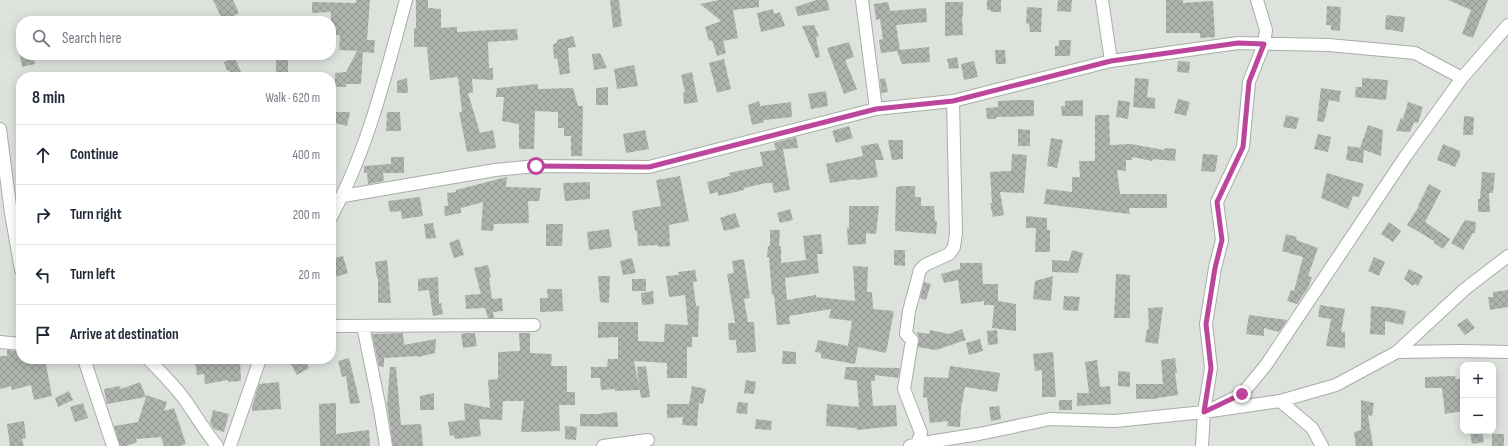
<!DOCTYPE html>
<html lang="en">
<head>
<meta charset="utf-8">
<style>
  body { margin:0; font-family:"Sofia Sans Condensed",sans-serif; background:#f6f6f7; color:#1f2937 }
  .controls { position:absolute; right:12px; bottom:12px; display:grid; overflow:hidden; border-radius:8px; box-shadow:0 2px 10px #0003 }
  .controls button { width:36px; height:36px; display:grid; place-items:center; padding:0; border:0; border-bottom:1px solid #e0e1e3; background:#fff; color:#1f2937; font:20px sans-serif }
  .stop { position:absolute; width:12px; height:12px; margin:-9px; border:3px solid #bc469c; border-radius:50%; background:#fff }
  .stop.end { background:#bc469c; border-color:#fff; box-shadow:0 1px 4px #0008 }
  .list { margin:0; padding:0; list-style:none }
  h2 { display:flex; justify-content:space-between; align-items:center; height:52px; margin:0; padding:0 16px; font-size:17px }
  h2 small { font-size:13px; font-weight:400; color:#747a83 }
  .list li { display:grid; grid-template-columns:26px 1fr auto; gap:12px; align-items:center; box-sizing:border-box; height:60px; padding:0 16px; border-top:1px solid #e0e1e3 }
  .list b { display:block; font-size:15px; white-space:nowrap }
  .list em { font-size:13px; font-style:normal; color:#747a83 }
  .icon { flex:none; width:22px; height:22px; fill:none; stroke:currentColor; stroke-width:2; stroke-linecap:round; stroke-linejoin:round }
  .map { position:relative; flex:none; width:1508px; height:446px; overflow:hidden }
  .search { position:absolute; background:#fff; box-shadow:0 2px 10px #0003; left:16px; top:16px; width:320px; height:44px; display:flex; align-items:center; gap:10px; box-sizing:border-box; padding:0 14px; border-radius:16px; color:#747a83; font-size:15px }
  .panel { position:absolute; background:#fff; box-shadow:0 2px 10px #0003; left:16px; top:72px; width:320px; height:292px; border-radius:16px }
  .map>svg:first-child { display:block }
</style>
</head>
<body>
<div class="map">
<svg width="1508" height="446" viewBox="0 0 1508 446">
  <defs>
    <pattern id="building-cross-hatch" width="8" height="8" patternUnits="userSpaceOnUse"><rect width="8" height="8" fill="#aeb3ad"/><path d="M0 0l8 8M0 8l8-8" fill="none" stroke="#959994"/></pattern>
  </defs>
  <rect width="100%" height="100%" fill="#dde2dd"/>
  <path fill="url(#building-cross-hatch)" d="M213,0H233L239,13L223,21Z
    M356,0H370L367,40H375L374,53L363,52L361,84H346V87H335V73L346,72L357,51L339,50L340,35H331V12L312,13V2L356,3Z
    M416,0H428V8L441,9V28L457,27V32L517,29L518,40L488,42L489,68H493V80L472,79L473,93H468L480,133L493,130L496,148L467,152L459,112H462L458,77L430,80L427,47H414V28H416Z
    M610,0H619L622,26L613,28Z
    M719,0H759V7L733,10L738,38L723,41L726,53L717,56L712,40L709,41L705,27L721,21L700,4Z
    M817,0H827L830,10L798,16L795,7Z
    M987,0H1001V12H991V10H987Z
    M1058,0H1072L1071,12L1057,11Z
    M1166,0H1183V3L1213,1L1215,37L1200,38V33H1166Z
    M1448,0H1488L1473,38L1462,34L1471,10Z
    M888,2L890,11L926,8L927,22L896,25L900,50L929,47L930,62L902,64L897,51L881,53L879,40L883,39L880,19L876,20L874,4Z
    M945,2H963V16H962L963,35L945,36Z
    M1327,6L1341,7L1340,31L1331,30V25H1326Z
    M1027,7L1042,8L1041,32H1030L1029,24L1026,23Z
    M773,9L774,14L780,12L785,26L761,32L757,13Z
    M1386,15L1405,17L1403,32L1385,29Z
    M814,25L819,36L816,37L820,57L816,58L802,26Z
    M573,36L576,47L568,48L570,73L560,75L557,58L554,59L553,44L557,43V40Z
    M1059,40H1071L1070,56H1055V46H1059Z
    M849,42L854,57L845,60L857,89L844,94L827,48Z
    M995,50H1005L1006,64H996Z
    M600,53L607,68L594,70L592,54Z
    M20,55H33L35,64L22,67Z
    M276,55H288V72H276Z
    M957,57L959,68L949,69L947,59Z
    M235,58L243,77H231L229,70L227,71L224,62Z
    M724,59L731,89L717,93L709,63Z
    M974,61L978,77L964,80L961,64Z
    M1178,61L1190,62L1189,73L1177,72Z
    M634,65L638,86L617,89L614,69Z
    M692,72L698,102L684,104L683,93L685,92L681,75Z
    M407,78L408,93H397V81Z
    M885,78L888,92L881,93L880,79Z
    M1135,78L1149,79L1147,97L1155,98V109L1133,107Z
    M1362,78L1388,80L1386,100L1355,97L1356,87H1362Z
    M538,84V89L573,88L578,106H583L582,156H571V136H564V128H558V112L535,111L534,149H519V124L502,121L504,97H496L497,88Z
    M608,87V105H596V88Z
    M1321,88L1341,91L1339,102L1329,100L1324,122L1317,121Z
    M826,91L828,106L811,109L808,94Z
    M1178,99L1190,102L1186,116L1174,113Z
    M1016,100H1034V116L996,117V119H987L986,108L998,107V101Z
    M1083,100V116H1062L1061,106H1065V101Z
    M1118,100L1130,102L1128,119L1116,117Z
    M759,101L760,106L791,102L792,117L764,120V122L752,125L748,105Z
    M1408,102L1423,107L1418,123L1414,122L1410,132L1396,131L1401,118L1403,119Z
    M334,112H350L347,126L331,122Z
    M387,112H400L401,131H386Z
    M1095,115H1109L1110,145L1131,144L1164,150L1165,148L1176,149L1175,161L1153,159L1152,161L1132,157V160H1126V171L1117,170L1120,194H1167V208H1129L1130,214L1044,204L1046,189L1072,192V177H1080L1079,161H1095Z
    M1286,115L1299,118L1296,129L1283,127Z
    M1464,116L1474,117L1473,135H1463Z
    M1368,125L1383,130L1381,156L1364,150L1363,163L1346,160L1348,146L1360,148Z
    M849,126L853,138L836,143L832,131Z
    M1018,129L1030,130V146H1018Z
    M645,130L649,149L626,153L623,134Z
    M1318,134L1331,137L1328,152L1314,149Z
    M796,137L798,148L783,149L790,190L774,193L772,183H766L744,188V190L718,196V192L710,194L707,182L730,176L729,173L763,166L760,152L776,150L774,143Z
    M1051,138L1063,140L1057,168L1047,166Z
    M888,140H903V159L892,160Z
    M878,143L884,160H875L878,177L856,180L855,179L830,183L826,164L863,156L861,146Z
    M1443,144L1460,151V156L1455,167L1437,160Z
    M1012,154L1027,155L1024,193L1000,192L1004,215L993,217L990,203H992L990,172L1011,171Z
    M1203,154L1218,155L1215,172L1201,171Z
    M391,157H404V173H383L384,181L368,184L367,173H364V166L391,164Z
    M1482,172L1495,173L1493,193H1489L1490,212H1478V199H1480Z
    M1327,173L1364,184L1359,197L1353,196L1348,209L1321,198Z
    M680,176L689,221L669,225L670,246L658,247V245L638,246L637,231H635L632,211L661,206L656,180Z
    M507,177L506,187L541,188L539,201H528L529,223L494,224L493,231L481,230L483,202L461,208V213L445,216L444,206H448L447,193L456,192V190Z
    M590,182V199L565,201L563,183Z
    M1429,184L1441,191L1425,222L1450,239L1443,249L1434,243V241L1407,225L1419,206H1418Z
    M902,186H915V197H921V206H934L935,221H937L936,234L895,231L896,187Z
    M420,197L423,216L402,219L401,211L390,212L388,201Z
    M849,206H879L876,234L866,233V244L848,245L847,228H849Z
    M790,209L793,220L780,223L777,213Z
    M735,213L740,227L724,231L720,218Z
    M1026,216L1047,218V230H1050V252H1035L1036,228H1026Z
    M1465,220L1476,222L1475,233H1473L1463,250L1451,243Z
    M1389,222L1401,231L1393,242L1381,234Z
    M433,223L436,238L426,239L424,224Z
    M546,224H563L562,246H546Z
    M609,229L612,247L589,250L587,232Z
    M770,230H780L779,246H781V263L806,260L803,236L821,234L823,254H817L819,273L785,278L787,300L816,295V297L855,301L853,266L868,267L867,292H872L873,309L894,311L886,353L858,347L855,364L821,358V353L815,352L818,340L848,346L852,321L829,318L831,309L789,316L790,324L777,325L774,295H772L769,257H767L768,246H770Z
    M1286,234L1297,237L1296,240L1318,248L1308,276L1312,277L1308,288L1297,304L1287,301L1291,290L1294,291L1303,257L1282,251Z
    M459,239L464,255L454,258L449,243Z
    M894,250H905V266L894,265Z
    M1072,250L1083,253L1078,273L1052,272V260L1069,261Z
    M343,256L348,273L331,278V259Z
    M1374,257L1385,262L1379,276L1368,271Z
    M632,258L636,273L623,275L620,261Z
    M744,259L750,298L744,299L748,322H754L756,352L737,353L736,340H729L728,323H735L727,274L734,273L732,261Z
    M387,260L391,303H378V278H377L375,262Z
    M960,263H982L983,284H998V301L1016,304V331L992,328L994,305H984V301L961,304L958,280L944,283L941,274L960,269Z
    M488,265L491,277L489,278L492,299L502,298L503,311L493,312L494,318H488L485,308L466,309L465,295L481,294L474,268Z
    M1409,269L1423,276L1418,286L1414,284L1413,286L1404,279Z
    M695,270L697,281L693,282L696,306H699L698,337H692V347H687V378H667V363L634,361L639,386L637,367L646,366L650,397L641,398L640,390L615,391V389L601,390L600,378H591V367H607L608,359H618V337L598,338V322H638V341L664,342L665,324L688,325L685,295L669,297L666,276L679,275L678,272Z
    M1116,274L1130,275V318H1114Z
    M598,276H610L609,303L600,302Z
    M1053,276L1051,301L1033,299L1035,281Z
    M438,277L439,304L441,303L443,314L433,316L429,290L418,291V279Z
    M632,279H646V291H632Z
    M924,282L931,284L926,300L920,298Z
    M547,289H562L563,311L540,312V298H548Z
    M1508,290V307L1490,310L1488,297H1493V292Z
    M653,291L654,304L642,305L641,293Z
    M1064,296L1080,297L1078,311L1063,310Z
    M1320,305L1345,309L1341,332H1345V348L1326,346L1331,319L1318,317Z
    M1371,306L1391,308L1406,311L1403,325L1385,321V335L1370,334Z
    M1163,307L1158,344L1145,342L1147,329H1149L1148,308Z
    M1249,315L1287,320L1279,332L1264,328V336L1246,334Z
    M1467,318L1475,328L1465,335L1457,325Z
    M962,329L966,340L936,350L918,347L919,338L917,332L929,334L930,330L949,334Z
    M997,330L998,344L988,345L987,331Z
    M403,333L404,345L436,339L435,353L418,357V356L384,358V367L379,366L372,334Z
    M466,333H475L477,346L463,348L461,334Z
    M519,333H530V353L552,354L551,366H567V392H575V405H559L560,431L521,432L524,401H503L502,420L479,419L481,436L455,439L454,435L450,436L448,422L465,420L464,403L490,408L488,380L498,379V352L520,351Z
    M980,339L983,351L969,355L966,343Z
    M7,350L21,351V359H45L52,396L34,400L31,385L12,390L11,386L0,389V356H7Z
    M783,351L796,352V364H782Z
    M1053,352L1056,397H1042V370L1035,371L1033,354Z
    M349,358L360,403L350,404L346,376L342,377L338,361Z
    M1175,358L1177,373H1175L1178,395L1157,398V399H1136V384H1163L1161,360Z
    M205,359H240L241,381L228,382V380L205,384L204,374L197,375L195,361Z
    M288,359H305L309,368L297,375Z
    M1097,360L1100,387L1110,386L1111,404L1077,406V393H1089L1085,362Z
    M950,366L1000,373L997,392L965,387L961,408L960,427L947,426L948,421L930,423L927,398L923,397L924,377L948,378Z
    M390,367H396L401,425L421,424L423,446H393L387,404Z
    M846,367L900,368L898,378L875,375V381H871L873,406L896,405L897,426L857,430V428L826,426L827,404L859,407L857,381L844,379Z
    M1118,371L1130,372V387L1118,386Z
    M1455,376L1456,379H1460L1463,411L1445,414L1442,388H1425V377Z
    M746,380L756,382L754,394L744,393Z
    M140,382L146,397V395L167,402L164,411L174,408L186,444L179,446H164L161,437L136,439L137,442L126,446H120L114,426L138,422L146,397L107,404L104,389L120,386L121,389Z
    M279,382L281,409L252,411V407L259,384Z
    M692,386L706,389L703,404L699,403L697,426L682,425L683,417L667,418V404H689Z
    M69,391L73,400L58,407L55,398Z
    M434,393V410H420V396Z
    M1059,400H1072V410H1059Z
    M1361,400L1374,403L1372,416L1368,415L1373,446H1356L1354,432L1361,430Z
    M738,402L748,403L747,414L736,413Z
    M83,403L88,418L75,422L70,407Z
    M336,403V434L369,430L370,446H320L319,404Z
    M999,406L1001,419L991,421L989,407Z
    M213,410L229,414L224,432L214,429L210,423Z
    M617,412L618,427L580,426V414H602V413Z
    M756,419L772,421L771,430L755,429Z
    M24,421L26,438L22,439L24,446H10L7,424Z
    M565,426L577,427L576,440L565,439Z
    M1470,431H1482L1484,442L1472,444Z
    M1492,434H1504V446H1492Z"/>
  <g fill="none" stroke-linecap="round" stroke-linejoin="round">
    <defs>
      <path id="minor" d="M862,0L876,109
        M1102,0L1111,61
        M0,129L11,213L21,270
        M343,196L495,170L536,166L649,167L876,109L953,101L1111,61L1238,43L1329,45L1415,53L1462,78L1508,25
        M331,217C368,150 386,73 406,0
        M331,326L534,325
        M363,326L379,404L386,446
        M0,342L21,344
        M1397,352L1465,289L1508,256
        M84,359L113,446
        M148,359C161,372 174,385 185,400C196,416 205,431 217,446
        M1280,401L1312,428L1322,446
        M1216,407L1242,394L1266,365L1405,157L1462,78
        M917,444L979,434L1050,419L1115,421L1204,412L1280,401L1336,385L1397,352L1461,351L1508,352
        M230,446L260,359
        M603,446L648,440
        M910,446L917,444L921,433L904,389L912,340L906,334L909,311L920,270L925,265L949,254L954,247L956,233L953,101
        M1202,446L1204,412L1211,368L1206,324L1215,268L1222,240L1217,202L1243,147L1249,82L1264,44L1266,30L1257,0"/>
    </defs>
    <use href="#minor" stroke="#a8ada7" stroke-width="14"/>
    <use href="#minor" stroke="#fff" stroke-width="12"/>
  </g>
  <g fill="none" stroke-linecap="round" stroke-linejoin="round">
    <path stroke="#bc469c" stroke-width="5" d="M536,166L649,167L876,109L953,101L1111,61L1238,43L1264,44L1249,82L1243,147L1217,202L1222,240L1215,268L1206,324L1211,368L1204,412L1242,394"/>
  </g>
</svg>
<div class="controls">
<button>+</button>
<button>−</button>
</div>
<div class="stop" style="left:536px;top:166px"></div>
<div class="stop end" style="left:1242px;top:394px"></div>
<div class="search"><svg class="icon" aria-label="search" viewBox="0 0 24 24"><circle cx="10" cy="10" r="6"/><path d="M15 15l6 6"/></svg>Search here</div>
<section class="panel">
<h2>8 min<small>Walk · 620 m</small></h2>
<ul class="list">
<li><svg class="icon" aria-label="ahead" viewBox="0 0 24 24"><path d="M12 20V5M6 11l6-6 6 6"/></svg><div><b>Continue</b></div><em>400 m</em></li>
<li><svg class="icon" aria-label="right" viewBox="0 0 24 24"><path d="M7 20v-9h11M14 6l5 5-5 5"/></svg><div><b>Turn right</b></div><em>200 m</em></li>
<li><svg class="icon" aria-label="left" viewBox="0 0 24 24"><path d="M17 20v-9H6M10 6l-5 5 5 5"/></svg><div><b>Turn left</b></div><em>20 m</em></li>
<li><svg class="icon" aria-label="arrive" viewBox="0 0 24 24"><path d="M6 21V4h12l-3 4 3 4H6"/></svg><div><b>Arrive at destination</b></div></li>
</ul>
</section>
</div>
</body>
</html>
